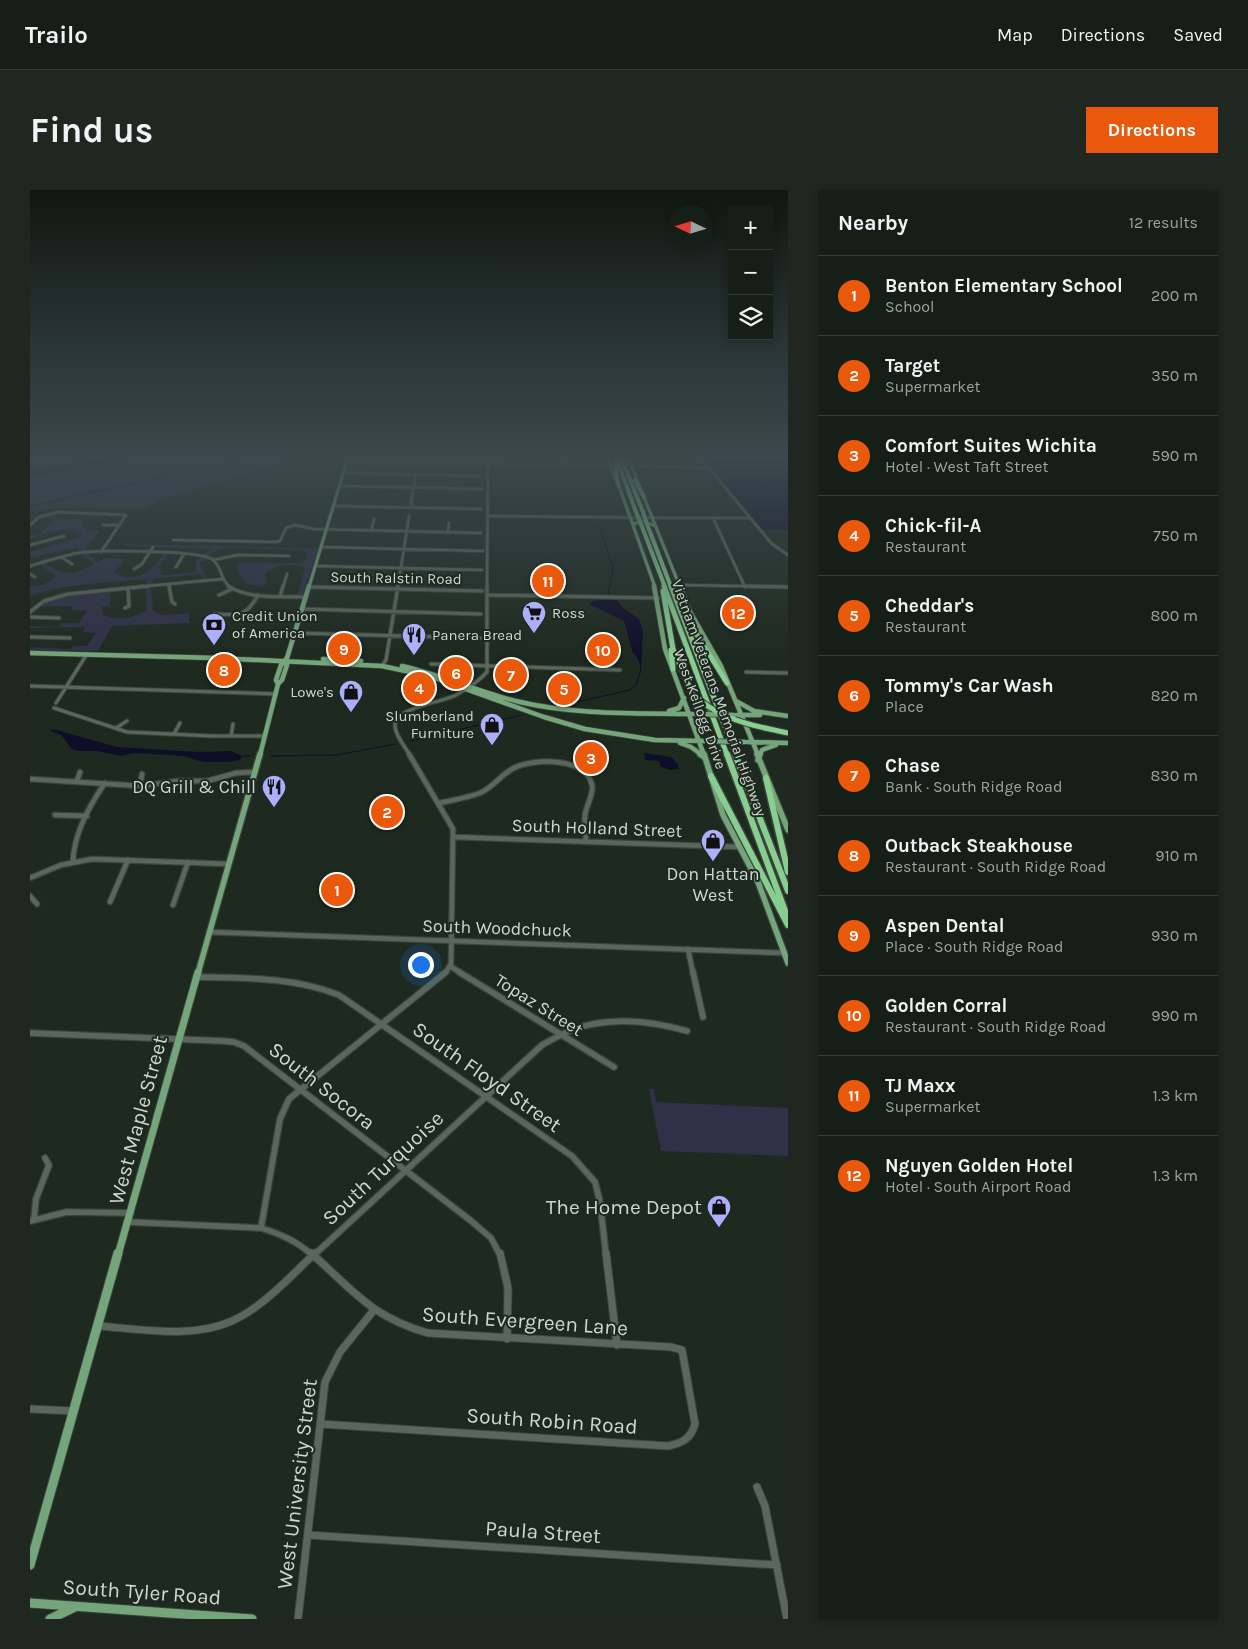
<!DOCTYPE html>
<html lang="en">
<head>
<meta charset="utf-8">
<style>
  body { margin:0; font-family:Karla,sans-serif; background:#1f2720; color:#f1f3f6 }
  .controls { position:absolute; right:15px; top:15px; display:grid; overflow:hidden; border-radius:0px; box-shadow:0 2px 8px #0003 }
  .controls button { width:45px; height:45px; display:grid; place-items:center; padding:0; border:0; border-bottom:1px solid #353d36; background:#161f17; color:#f1f3f6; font:25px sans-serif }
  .compass { position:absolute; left:638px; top:15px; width:45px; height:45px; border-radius:50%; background:#161f17; box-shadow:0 2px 8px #0003; rotate:274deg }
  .you { position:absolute; left:390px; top:774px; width:18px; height:18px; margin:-12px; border:4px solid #fff; border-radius:50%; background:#1a73e8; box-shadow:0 0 0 8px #1a73e833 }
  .badge { display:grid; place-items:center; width:32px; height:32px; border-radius:50%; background:#ea580c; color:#fff; font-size:16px; font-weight:700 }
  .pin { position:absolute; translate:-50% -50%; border:2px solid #fff; box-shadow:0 1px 5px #0006 }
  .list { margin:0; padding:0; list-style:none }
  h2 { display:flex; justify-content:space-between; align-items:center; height:65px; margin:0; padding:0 20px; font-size:21px }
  h2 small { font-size:16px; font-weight:400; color:#9ea2a1 }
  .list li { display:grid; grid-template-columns:32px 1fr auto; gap:15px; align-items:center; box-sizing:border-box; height:80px; padding:0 20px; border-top:1px solid #353d36 }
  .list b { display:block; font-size:19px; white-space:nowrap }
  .list p { margin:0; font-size:16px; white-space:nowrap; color:#9ea2a1 }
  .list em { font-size:16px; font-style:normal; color:#9ea2a1 }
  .icon { flex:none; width:28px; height:28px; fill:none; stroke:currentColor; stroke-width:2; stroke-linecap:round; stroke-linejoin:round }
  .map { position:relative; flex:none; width:758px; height:1429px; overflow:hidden; border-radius:0px }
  header { display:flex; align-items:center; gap:30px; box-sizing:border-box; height:70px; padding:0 25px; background:#161f17; border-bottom:1px solid #353d36 }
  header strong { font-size:24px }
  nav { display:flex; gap:28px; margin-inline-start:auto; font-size:18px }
  .intro { display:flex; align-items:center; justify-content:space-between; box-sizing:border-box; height:120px; padding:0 30px }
  h1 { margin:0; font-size:35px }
  .button { padding:12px 22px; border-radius:0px; background:#ea580c; color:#fff; font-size:18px; font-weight:700 }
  main { display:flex; gap:30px; padding:0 30px }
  aside { flex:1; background:#161f17; border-radius:0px; box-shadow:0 2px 8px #0003 }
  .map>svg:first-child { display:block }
</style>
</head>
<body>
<header>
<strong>Trailo</strong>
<nav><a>Map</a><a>Directions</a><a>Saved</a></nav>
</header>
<div class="intro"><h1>Find us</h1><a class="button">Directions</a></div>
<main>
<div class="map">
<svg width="758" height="1429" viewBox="0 0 758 1429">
  <rect width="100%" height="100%" fill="#1e291f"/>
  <path fill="#303148" d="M0,267H271L129,310L115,319L38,317L0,321Z
    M26,324L27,329H54L52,335L60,341H70L54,361L51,362L48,357L0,368V362L51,347L52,344C37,334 16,344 0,349V346L11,343L23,329L18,325Z
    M96,354L288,358L273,404L267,405L275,378C265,373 243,375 235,384L237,391L234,397L216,394L207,379L208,372L270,373L276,370L278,367L277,363L270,360L193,358L175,366L172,365L182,359L94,356Z
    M57,363L67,372L75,368L96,369L84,382C103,396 123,381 133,364H138L129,377L132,385L162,383L166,380V371L171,367L178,370L169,372L177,389L174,390L171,384L123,389V395H117V389C78,393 37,393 0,406V396C10,396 19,394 25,386L10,374L14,373C35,386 42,386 64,374L52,364Z
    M121,397L123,421L133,425L159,423V433L82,436L68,461L0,460V457L41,459L43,456H57L66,443L53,442L55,437L0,438V436L29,437L32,433H49L57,421L41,420L43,416L6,417C28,403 55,404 80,401V416L72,417L73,425C87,430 105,429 117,420L116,398Z
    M619,899H624L626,912L758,918V966L631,961Z"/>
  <path fill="#0f0e29" d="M83,267H113L0,287V281Z
    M671,267H758V340L732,339Z
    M570,410H587L593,418L609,429L613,441L611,481L608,468L603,463L594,431L559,414L562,411Z
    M23,539L87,557L169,562L200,561L212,566L210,570L199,572H173L154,566L104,563L91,566L67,561H47L42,559L31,545L20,541Z
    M614,563L641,567L648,574L649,579L640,580L631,577L629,571L615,570Z"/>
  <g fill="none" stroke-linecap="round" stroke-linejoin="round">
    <path stroke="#0f0e29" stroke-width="1" d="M0,316L226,267
      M569,334L583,379L578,406
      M547,512L600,500L606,495L611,480
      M380,551L492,525
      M212,566H220
      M241,566L306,565L366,554"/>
    <defs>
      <path id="minor-far4" d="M530,267L532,276
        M670,267L741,353L758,365
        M316,273L582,276
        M602,276L679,278
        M314,283L449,286
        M310,296L452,299
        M304,316L451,319
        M382,317L381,311L386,285
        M459,326L650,328
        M648,328H719
        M683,328L715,397
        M0,335L9,327L28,322L96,325L71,362
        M73,335H90
        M341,341L344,329
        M418,342L419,333
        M143,350L246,352L250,351L256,338L265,335L284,339L451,343
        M0,355L34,346
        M291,357L453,361
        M31,367L42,374
        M183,370L208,365L259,366
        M0,376C16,371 32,366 48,363C68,360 168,360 182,369C192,376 190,390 200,397
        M286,376L452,380
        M146,377L154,364
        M104,379L112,374L123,357
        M0,384L5,387
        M139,394L140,397
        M649,395L758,397
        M106,397L193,389
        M253,397L257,384
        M279,397H299
        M368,397L379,326
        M457,397L458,267"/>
      <path id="minor-far3" d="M139,396L142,412L145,414
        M198,396C220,410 251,406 276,407
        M715,396L758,397
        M279,397L452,401
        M189,405L202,399
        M458,405L628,408
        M250,406L253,396
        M95,418L99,416L98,398
        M272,419L451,424
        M0,422L14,411L38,404L119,396
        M184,424C207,425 216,428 228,405
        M0,427L29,428
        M265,443L450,448
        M0,447L40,448
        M401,474L590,480
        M352,476L356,470L368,396
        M716,482L758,483
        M0,496L246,504
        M26,513L57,464
        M24,518L97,542L182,546H235
        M86,538L97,531
        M144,544L150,533
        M201,546L203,534
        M380,565C375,557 364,544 365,534C366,518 413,512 426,505C437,499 448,492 457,482V396"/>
      <path id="minor-far2" d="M379,564L423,639L421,774L415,783
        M0,589L111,596L148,591H177L206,583L224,582
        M47,591L50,582
        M110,596L112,584
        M409,613C423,610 437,608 450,603C464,597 471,584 484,578C504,568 556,567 562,595C564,604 556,616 555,625C554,634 556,643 556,652
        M25,625L57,626
        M424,647L709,657
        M43,671C44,643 59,616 75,593
        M0,688L31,675L62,669L198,674
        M0,706L7,714
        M80,712L98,670
        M143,715L158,672
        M179,742L754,763
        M658,759L663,783
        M420,776L431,783"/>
      <path id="minor-far1" d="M429,782L584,877
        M663,782L673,827
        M166,787C215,788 263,787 309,805L542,966L565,992L570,1012L576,1065
        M0,843L193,851L204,852L214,856L440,1030L461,1048L470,1065
        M4,1029L6,1009L19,975L15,968
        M0,1031L37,1022L101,1023
        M98,1032L231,1038C250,1044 267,1051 282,1065
        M231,1038L250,929L259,909L416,782
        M284,1065L512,855C523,849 535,842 547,838C582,827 622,831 657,841"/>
      <path id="minor" d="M281,1063C323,1100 341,1127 398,1143L641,1157L652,1160L665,1234C661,1249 652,1253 638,1256L290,1234
        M470,1063L478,1098L477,1149
        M576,1063L587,1155
        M68,1136C110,1139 162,1149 202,1131C233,1117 260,1087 285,1063
        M0,1219L44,1221
        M727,1297L735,1316L757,1429
        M278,1345L747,1375
        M268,1429L295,1192L310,1162L344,1120"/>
      <path id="major-far4" d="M579,267L582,282L589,296L625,397
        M598,267L650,397
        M603,334L614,331L625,336
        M279,397L318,267"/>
      <path id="major-far3" d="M624,396L635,459L674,565
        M650,396L659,420L691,476L728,565
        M0,463L186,468L352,476L399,486L514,527L555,539L625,550L675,551
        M293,469L331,471
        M372,476C412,485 450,503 490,512C546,525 604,523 662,524
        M248,494L252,490L257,475L254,473
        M706,511L724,521L758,526
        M639,521L649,518L654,508
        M707,525H730
        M718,552L758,553
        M650,553L661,557L672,565
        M230,565L248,494L246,490L251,475L257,468L279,396
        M730,565L732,560L746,555"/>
      <path id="major-far2" d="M670,564L674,567
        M674,564L693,625L728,692L758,773
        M727,564L758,640
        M728,570L730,564
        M168,783L230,564"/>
      <path id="major-far1" d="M88,1065L168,782"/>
      <path id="major" d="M0,1375L88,1063
        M0,1413L222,1429
        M20,1429L45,1417"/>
      <path id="highway-far2" d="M586,267L606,322
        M591,267L613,322
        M586,272V285L589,296
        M605,290L614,307
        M611,334L635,397
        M617,334L641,397"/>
      <path id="highway-far1" d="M634,396L697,565
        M641,396L706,565
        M633,401L643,459L662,503
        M656,427L697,493
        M641,460L643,479
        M735,538L758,543"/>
      <path id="highway" d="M697,564L758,729
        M705,564L758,701
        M681,586L758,735
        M736,588L758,682"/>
    </defs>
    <use href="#minor-far4" stroke="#3c453d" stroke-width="4"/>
    <use href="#minor-far3" stroke="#3c453d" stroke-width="5"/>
    <use href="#minor-far2" stroke="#3c453d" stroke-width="7"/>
    <use href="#minor-far1" stroke="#3c453d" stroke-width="8"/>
    <use href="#minor" stroke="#3c453d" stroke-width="9"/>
    <use href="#major-far4" stroke="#3c453d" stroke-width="4.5"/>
    <use href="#major-far3" stroke="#3c453d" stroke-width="6"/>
    <use href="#major-far2" stroke="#3c453d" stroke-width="8"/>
    <use href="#major-far1" stroke="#3c453d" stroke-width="9"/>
    <use href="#major" stroke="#3c453d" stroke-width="11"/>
    <use href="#highway-far2" stroke="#3c453d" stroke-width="5"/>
    <use href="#highway-far1" stroke="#3c453d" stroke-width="7"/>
    <use href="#highway" stroke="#3c453d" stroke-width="9"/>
    <use href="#minor-far4" stroke="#5b675c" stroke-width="2.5"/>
    <use href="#minor-far3" stroke="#5b675c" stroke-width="3"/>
    <use href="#minor-far2" stroke="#5b675c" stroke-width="4.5"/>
    <use href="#minor-far1" stroke="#5b675c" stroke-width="5.5"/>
    <use href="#minor" stroke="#5b675c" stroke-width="7"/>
    <use href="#major-far4" stroke="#75a57b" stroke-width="3"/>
    <use href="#major-far3" stroke="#75a57b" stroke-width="4.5"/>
    <use href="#major-far2" stroke="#75a57b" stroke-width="5.5"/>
    <use href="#major-far1" stroke="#75a57b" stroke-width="7"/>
    <use href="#major" stroke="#75a57b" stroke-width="9"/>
    <use href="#highway-far2" stroke="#87ce90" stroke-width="4"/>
    <use href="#highway-far1" stroke="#87ce90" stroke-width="5"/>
    <use href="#highway" stroke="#87ce90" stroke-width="6"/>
    <defs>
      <path id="major-bridge" d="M665,524L704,525
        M675,551L715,552"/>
      <path id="highway-bridge-far1" d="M606,322L611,334
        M613,322L617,334"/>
      <path id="highway-bridge" d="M662,503C682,523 707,532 735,538"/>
    </defs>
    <use href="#major-bridge" stroke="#3c453d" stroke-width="6" stroke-linecap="butt"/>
    <use href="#highway-bridge-far1" stroke="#3c453d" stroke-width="5" stroke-linecap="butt"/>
    <use href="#highway-bridge" stroke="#3c453d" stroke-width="7" stroke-linecap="butt"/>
    <use href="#major-bridge" stroke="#75a57b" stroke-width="4.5"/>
    <use href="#highway-bridge-far1" stroke="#87ce90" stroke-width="4"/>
    <use href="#highway-bridge" stroke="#87ce90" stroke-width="5"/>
  </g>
  <linearGradient id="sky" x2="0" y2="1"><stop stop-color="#101711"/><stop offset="0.57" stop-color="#3b494d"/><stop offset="1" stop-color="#3b494d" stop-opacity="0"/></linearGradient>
  <rect width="758" height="467" fill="url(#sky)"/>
  <defs>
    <symbol id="supermarket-pin" viewBox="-11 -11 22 30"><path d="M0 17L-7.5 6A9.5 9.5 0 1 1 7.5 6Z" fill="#acaffb" stroke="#1e291f"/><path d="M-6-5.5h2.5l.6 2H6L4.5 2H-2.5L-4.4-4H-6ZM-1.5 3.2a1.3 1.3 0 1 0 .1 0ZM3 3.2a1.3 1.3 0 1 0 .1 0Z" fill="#111"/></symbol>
    <symbol id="bank-pin" viewBox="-11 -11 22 30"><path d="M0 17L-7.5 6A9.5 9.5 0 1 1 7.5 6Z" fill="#acaffb" stroke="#1e291f"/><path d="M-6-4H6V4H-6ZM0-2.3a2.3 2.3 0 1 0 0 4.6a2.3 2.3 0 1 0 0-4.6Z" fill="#111"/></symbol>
    <symbol id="restaurant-pin" viewBox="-11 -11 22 30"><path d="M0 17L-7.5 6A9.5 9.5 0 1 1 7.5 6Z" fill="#acaffb" stroke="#1e291f"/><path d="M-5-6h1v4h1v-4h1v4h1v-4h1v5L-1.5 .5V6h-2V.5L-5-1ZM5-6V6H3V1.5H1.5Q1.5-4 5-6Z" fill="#111"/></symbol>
    <symbol id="shop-pin" viewBox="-11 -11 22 30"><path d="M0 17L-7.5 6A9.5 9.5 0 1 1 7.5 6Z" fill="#acaffb" stroke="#1e291f"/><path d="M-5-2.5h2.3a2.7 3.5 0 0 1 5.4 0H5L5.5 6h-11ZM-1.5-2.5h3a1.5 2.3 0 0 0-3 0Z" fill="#111"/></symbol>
  </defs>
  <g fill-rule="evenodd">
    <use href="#supermarket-pin" x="490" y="409" width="28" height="38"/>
    <use href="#bank-pin" x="170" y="421" width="28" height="38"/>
    <use href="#restaurant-pin" x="370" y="431" width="28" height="38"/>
    <use href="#shop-pin" x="307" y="488" width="28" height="38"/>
    <use href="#shop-pin" x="448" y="521" width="28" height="38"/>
    <use href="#restaurant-pin" x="230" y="583" width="28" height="38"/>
    <use href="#shop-pin" x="669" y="637" width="28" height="38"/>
    <use href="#shop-pin" x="675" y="1003" width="28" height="38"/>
  </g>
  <g text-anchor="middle" stroke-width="4" stroke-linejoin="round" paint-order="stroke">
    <g font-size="15" fill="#d1d8d1" stroke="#1e291f">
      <text transform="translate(366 388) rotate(1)" y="5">South Ralstin Road</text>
      <text transform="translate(689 508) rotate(70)" y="5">Vietnam Veterans Memorial Highway</text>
      <text transform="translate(670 519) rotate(70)" y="5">West Kellogg Drive</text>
    </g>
    <g font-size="15" fill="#d1d8d1" stroke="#1e291f" text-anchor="start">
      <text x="522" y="428">Ross</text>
      <text x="202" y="431">Credit Union<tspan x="202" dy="17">of America</tspan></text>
      <text x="402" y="450">Panera Bread</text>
      <text x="304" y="507" text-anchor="end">Lowe's</text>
      <text x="444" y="531" text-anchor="end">Slumberland<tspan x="444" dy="17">Furniture</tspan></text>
    </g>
    <g font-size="18" fill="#d1d8d1" stroke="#1e291f" text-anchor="end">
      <text x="226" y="603">DQ Grill &amp; Chill</text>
      <text x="683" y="690" text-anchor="middle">Don Hattan<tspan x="683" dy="21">West</tspan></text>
    </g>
    <g font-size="18" fill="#d1d8d1" stroke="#1e291f">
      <text transform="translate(567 638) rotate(2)" y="6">South Holland Street</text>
      <text transform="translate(467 738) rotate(2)" y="6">South Woodchuck</text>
      <text transform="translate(509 815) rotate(32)" y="6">Topaz Street</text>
    </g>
    <g font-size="21" fill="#d1d8d1" stroke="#1e291f">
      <text transform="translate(457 887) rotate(35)" y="7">South Floyd Street</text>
      <text transform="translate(292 896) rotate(38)" y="7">South Socora</text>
      <text transform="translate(108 930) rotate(-75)" y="7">West Maple Street</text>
      <text transform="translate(353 978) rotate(-43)" y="7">South Turquoise</text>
      <text transform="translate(495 1131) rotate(4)" y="7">South Evergreen Lane</text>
      <text transform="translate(522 1231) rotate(4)" y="7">South Robin Road</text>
      <text transform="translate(267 1294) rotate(-83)" y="7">West University Street</text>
      <text transform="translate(513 1342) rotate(4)" y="7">Paula Street</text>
      <text transform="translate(112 1402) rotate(4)" y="7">South Tyler Road</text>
    </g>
    <g font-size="21" fill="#d1d8d1" stroke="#1e291f" text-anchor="end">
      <text x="672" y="1024">The Home Depot</text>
    </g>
  </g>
</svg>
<div class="controls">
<button>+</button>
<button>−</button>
<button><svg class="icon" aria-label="layers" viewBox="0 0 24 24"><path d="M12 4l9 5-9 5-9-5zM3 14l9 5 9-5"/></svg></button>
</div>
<svg class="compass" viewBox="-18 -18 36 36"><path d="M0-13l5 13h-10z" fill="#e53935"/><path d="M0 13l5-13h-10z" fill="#9ea2a1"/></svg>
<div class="you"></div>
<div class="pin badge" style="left:307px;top:700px">1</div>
<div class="pin badge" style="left:357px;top:622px">2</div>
<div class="pin badge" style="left:561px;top:568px">3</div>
<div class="pin badge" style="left:389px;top:498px">4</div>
<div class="pin badge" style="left:534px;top:499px">5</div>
<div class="pin badge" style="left:426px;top:483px">6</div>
<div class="pin badge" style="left:481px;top:485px">7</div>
<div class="pin badge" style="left:194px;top:480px">8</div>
<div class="pin badge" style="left:314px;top:459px">9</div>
<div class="pin badge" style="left:573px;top:460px">10</div>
<div class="pin badge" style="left:518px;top:391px">11</div>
<div class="pin badge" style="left:708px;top:423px">12</div>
</div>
<aside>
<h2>Nearby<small>12 results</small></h2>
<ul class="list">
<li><span class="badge">1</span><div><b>Benton Elementary School</b><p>School</p></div><em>200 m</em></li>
<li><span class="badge">2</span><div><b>Target</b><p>Supermarket</p></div><em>350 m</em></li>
<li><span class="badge">3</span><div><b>Comfort Suites Wichita</b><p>Hotel · West Taft Street</p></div><em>590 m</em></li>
<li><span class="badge">4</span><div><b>Chick-fil-A</b><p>Restaurant</p></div><em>750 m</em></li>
<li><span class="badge">5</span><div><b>Cheddar's</b><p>Restaurant</p></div><em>800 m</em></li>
<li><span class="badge">6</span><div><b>Tommy's Car Wash</b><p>Place</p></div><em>820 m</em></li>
<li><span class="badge">7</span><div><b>Chase</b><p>Bank · South Ridge Road</p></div><em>830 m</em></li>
<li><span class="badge">8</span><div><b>Outback Steakhouse</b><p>Restaurant · South Ridge Road</p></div><em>910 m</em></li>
<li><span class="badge">9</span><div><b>Aspen Dental</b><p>Place · South Ridge Road</p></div><em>930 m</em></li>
<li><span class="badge">10</span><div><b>Golden Corral</b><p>Restaurant · South Ridge Road</p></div><em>990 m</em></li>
<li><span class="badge">11</span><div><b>TJ Maxx</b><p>Supermarket</p></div><em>1.3 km</em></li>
<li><span class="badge">12</span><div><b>Nguyen Golden Hotel</b><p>Hotel · South Airport Road</p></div><em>1.3 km</em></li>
</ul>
</aside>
</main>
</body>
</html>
